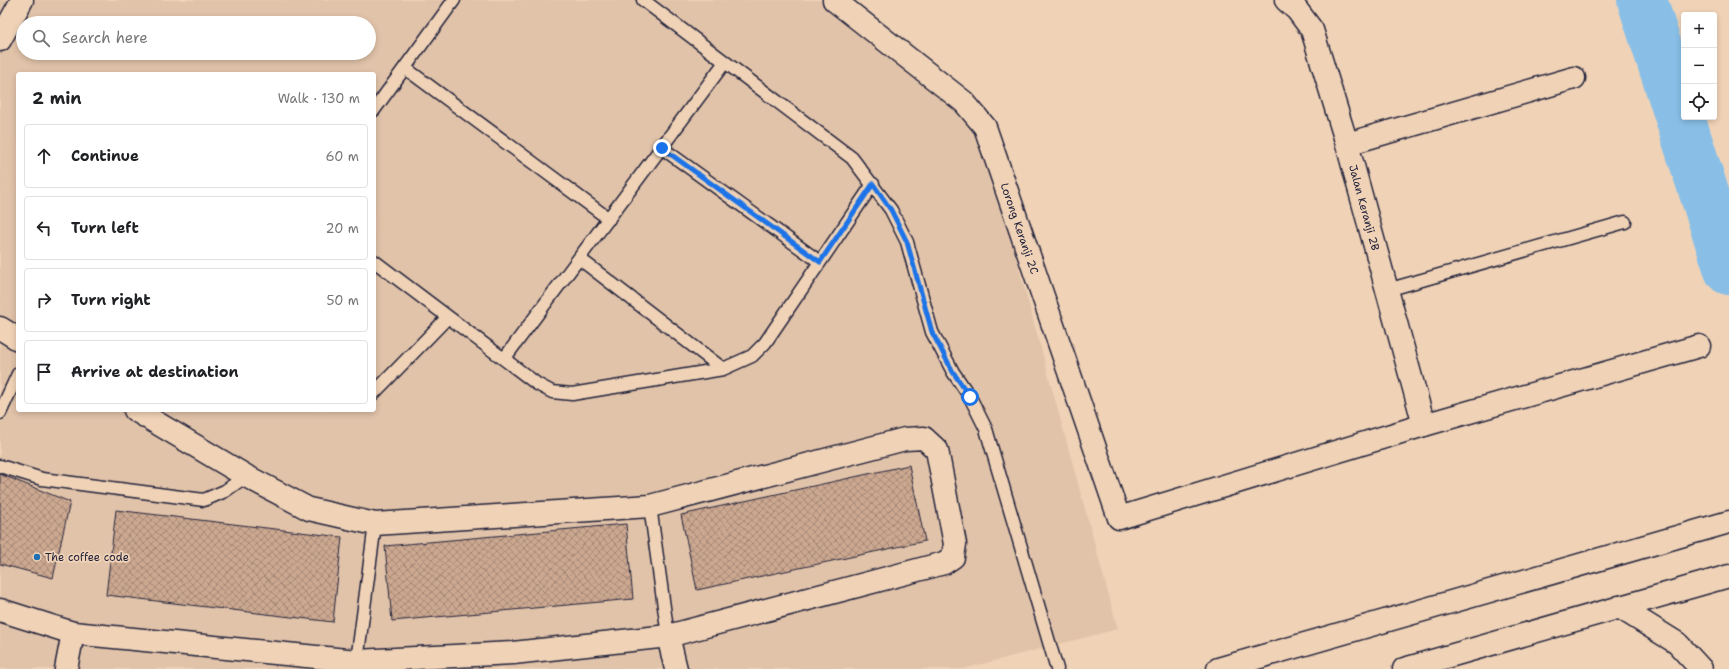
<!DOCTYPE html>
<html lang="en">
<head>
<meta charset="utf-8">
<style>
  body { margin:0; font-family:"Shantell Sans",sans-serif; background:#f2f2f2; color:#202124 }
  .controls { position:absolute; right:12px; top:12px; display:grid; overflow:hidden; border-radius:4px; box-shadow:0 2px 6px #0003 }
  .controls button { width:36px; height:36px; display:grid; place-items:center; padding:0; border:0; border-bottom:1px solid #e0e0e0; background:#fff; color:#202124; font:20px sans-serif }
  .stop { position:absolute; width:12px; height:12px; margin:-9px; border:3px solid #1a73e8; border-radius:50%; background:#fff }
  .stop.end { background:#1a73e8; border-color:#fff; box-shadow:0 1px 4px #0008 }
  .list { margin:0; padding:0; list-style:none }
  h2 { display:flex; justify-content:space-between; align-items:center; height:52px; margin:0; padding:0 16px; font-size:17px }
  h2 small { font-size:13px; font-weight:400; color:#757577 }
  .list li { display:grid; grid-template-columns:26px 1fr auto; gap:12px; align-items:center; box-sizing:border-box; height:64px; margin:0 8px 8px; padding:0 8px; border:1px solid #e0e0e0; border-radius:4px }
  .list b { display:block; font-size:15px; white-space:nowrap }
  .list em { font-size:13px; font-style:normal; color:#757577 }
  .icon { flex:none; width:22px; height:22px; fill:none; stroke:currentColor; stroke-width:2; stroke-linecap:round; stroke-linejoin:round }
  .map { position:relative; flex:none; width:1729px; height:669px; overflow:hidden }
  .search { position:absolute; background:#fff; box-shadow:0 2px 6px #0003; left:16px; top:16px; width:360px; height:44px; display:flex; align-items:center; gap:10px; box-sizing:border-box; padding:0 14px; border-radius:22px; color:#757577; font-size:15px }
  .panel { position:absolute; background:#fff; box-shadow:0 2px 6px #0003; left:16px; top:72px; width:360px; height:340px; border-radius:4px }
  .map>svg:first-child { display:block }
</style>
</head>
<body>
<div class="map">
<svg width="1729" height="669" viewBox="0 0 1729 669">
  <defs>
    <pattern id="building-cross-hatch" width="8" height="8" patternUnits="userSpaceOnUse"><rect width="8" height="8" fill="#cca890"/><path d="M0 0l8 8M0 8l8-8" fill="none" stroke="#a58877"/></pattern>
  </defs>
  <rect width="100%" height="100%" fill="#f0d3b7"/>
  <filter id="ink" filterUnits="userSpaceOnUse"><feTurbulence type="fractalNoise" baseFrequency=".025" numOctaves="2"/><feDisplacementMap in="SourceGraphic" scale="8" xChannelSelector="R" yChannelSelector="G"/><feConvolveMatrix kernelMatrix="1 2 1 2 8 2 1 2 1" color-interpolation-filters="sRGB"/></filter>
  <g filter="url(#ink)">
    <path fill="#e1c3a9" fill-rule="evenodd" d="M0,0H828L977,115L1118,629L963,669H0ZM23,23H369V53H23ZM18,74H374V410H18Z"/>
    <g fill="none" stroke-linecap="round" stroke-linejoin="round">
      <path stroke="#89bfe7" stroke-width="50" d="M1642,0L1729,270"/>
    </g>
    <path fill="url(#building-cross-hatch)" stroke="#22223b" d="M909,465L925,541L697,590L681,515Z
      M0,474L70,502L53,578L0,564Z
      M116,510L342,537L333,622L106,595Z
      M626,524L633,599L392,621L385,546Z"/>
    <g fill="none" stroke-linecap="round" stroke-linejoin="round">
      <defs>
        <path id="service" d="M643,0L852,158L891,210L907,242L932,332L953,372L970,397L986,429L1057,669
          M405,68L609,219
          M374,110L454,0
          M662,148L820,262
          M580,259L723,369
          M374,261L537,384L552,392L572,394L723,369L752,356L765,343L873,184
          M1387,290L1625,222
          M504,359L725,62
          M374,393L448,317
          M0,413L18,374
          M0,466L42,479L204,500L225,491L246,476
          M650,506L668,636
          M357,661L375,524"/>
        <g id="minor">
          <path id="s1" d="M834,0L964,102L985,127L1119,518L1424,425L1699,346"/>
          <path id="s2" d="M1286,0L1297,10L1312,30L1347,144L1424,425"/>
          <path d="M0,40L22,0"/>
          <path d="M1347,144L1574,78"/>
          <path d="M0,328L18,339"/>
          <path d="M1619,607L1677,643L1701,669"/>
          <path d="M0,610L73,633L357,661L513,653L668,636L944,563L953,557L955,544L937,450L924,438L905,439L650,506L375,524L309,509L246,476L135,410"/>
          <path d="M668,636L676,669"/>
          <path d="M66,669L73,633"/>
        </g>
        <path id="secondary" d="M1218,669L1729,522
          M1404,669L1729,576"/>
      </defs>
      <use href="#service" stroke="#22223b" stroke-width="15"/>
      <use href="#minor" stroke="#22223b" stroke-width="25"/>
      <use href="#secondary" stroke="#22223b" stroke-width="25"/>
      <use href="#service" stroke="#f0d3b7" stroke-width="12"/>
      <use href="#minor" stroke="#f0d3b7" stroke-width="22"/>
      <use href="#secondary" stroke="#f0d3b7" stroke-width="22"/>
    </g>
  </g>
  <g fill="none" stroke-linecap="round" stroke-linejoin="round" filter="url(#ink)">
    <path stroke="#1a73e8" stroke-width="5" d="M662,148L820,262L873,184L891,210L907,242L932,332L953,372L970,397"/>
  </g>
  <circle fill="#1f6fb2" stroke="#f0d3b7" stroke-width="1.5" cx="37" cy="557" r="4"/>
  <g text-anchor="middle" stroke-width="3.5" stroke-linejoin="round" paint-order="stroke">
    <g font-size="11" fill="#22223b" stroke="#f0d3b7">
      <text dy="4" stroke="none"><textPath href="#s2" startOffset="225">Jalan Keranji 2B</textPath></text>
      <text dy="4" stroke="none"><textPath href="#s1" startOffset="305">Lorong Keranji 2C</textPath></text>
    </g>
    <g font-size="11" fill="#22223b" stroke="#f0d3b7" text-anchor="start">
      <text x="45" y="561">The coffee code</text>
    </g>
  </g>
</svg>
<div class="controls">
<button>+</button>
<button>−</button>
<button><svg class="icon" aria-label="locate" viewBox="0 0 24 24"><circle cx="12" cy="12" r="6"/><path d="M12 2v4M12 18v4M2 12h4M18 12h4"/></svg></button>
</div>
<div class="stop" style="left:970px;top:397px"></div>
<div class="stop end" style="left:662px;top:148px"></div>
<div class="search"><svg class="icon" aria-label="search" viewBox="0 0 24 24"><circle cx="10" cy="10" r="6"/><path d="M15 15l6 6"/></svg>Search here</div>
<section class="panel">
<h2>2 min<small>Walk · 130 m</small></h2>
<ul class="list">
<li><svg class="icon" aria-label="ahead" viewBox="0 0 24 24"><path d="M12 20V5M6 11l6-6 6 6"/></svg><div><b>Continue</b></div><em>60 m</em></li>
<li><svg class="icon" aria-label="left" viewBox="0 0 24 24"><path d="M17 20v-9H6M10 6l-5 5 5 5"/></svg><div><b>Turn left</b></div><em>20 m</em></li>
<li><svg class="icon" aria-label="right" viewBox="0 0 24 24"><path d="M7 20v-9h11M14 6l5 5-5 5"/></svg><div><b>Turn right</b></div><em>50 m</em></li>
<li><svg class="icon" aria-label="arrive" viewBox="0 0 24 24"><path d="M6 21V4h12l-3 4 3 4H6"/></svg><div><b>Arrive at destination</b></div></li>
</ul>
</section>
</div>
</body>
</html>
